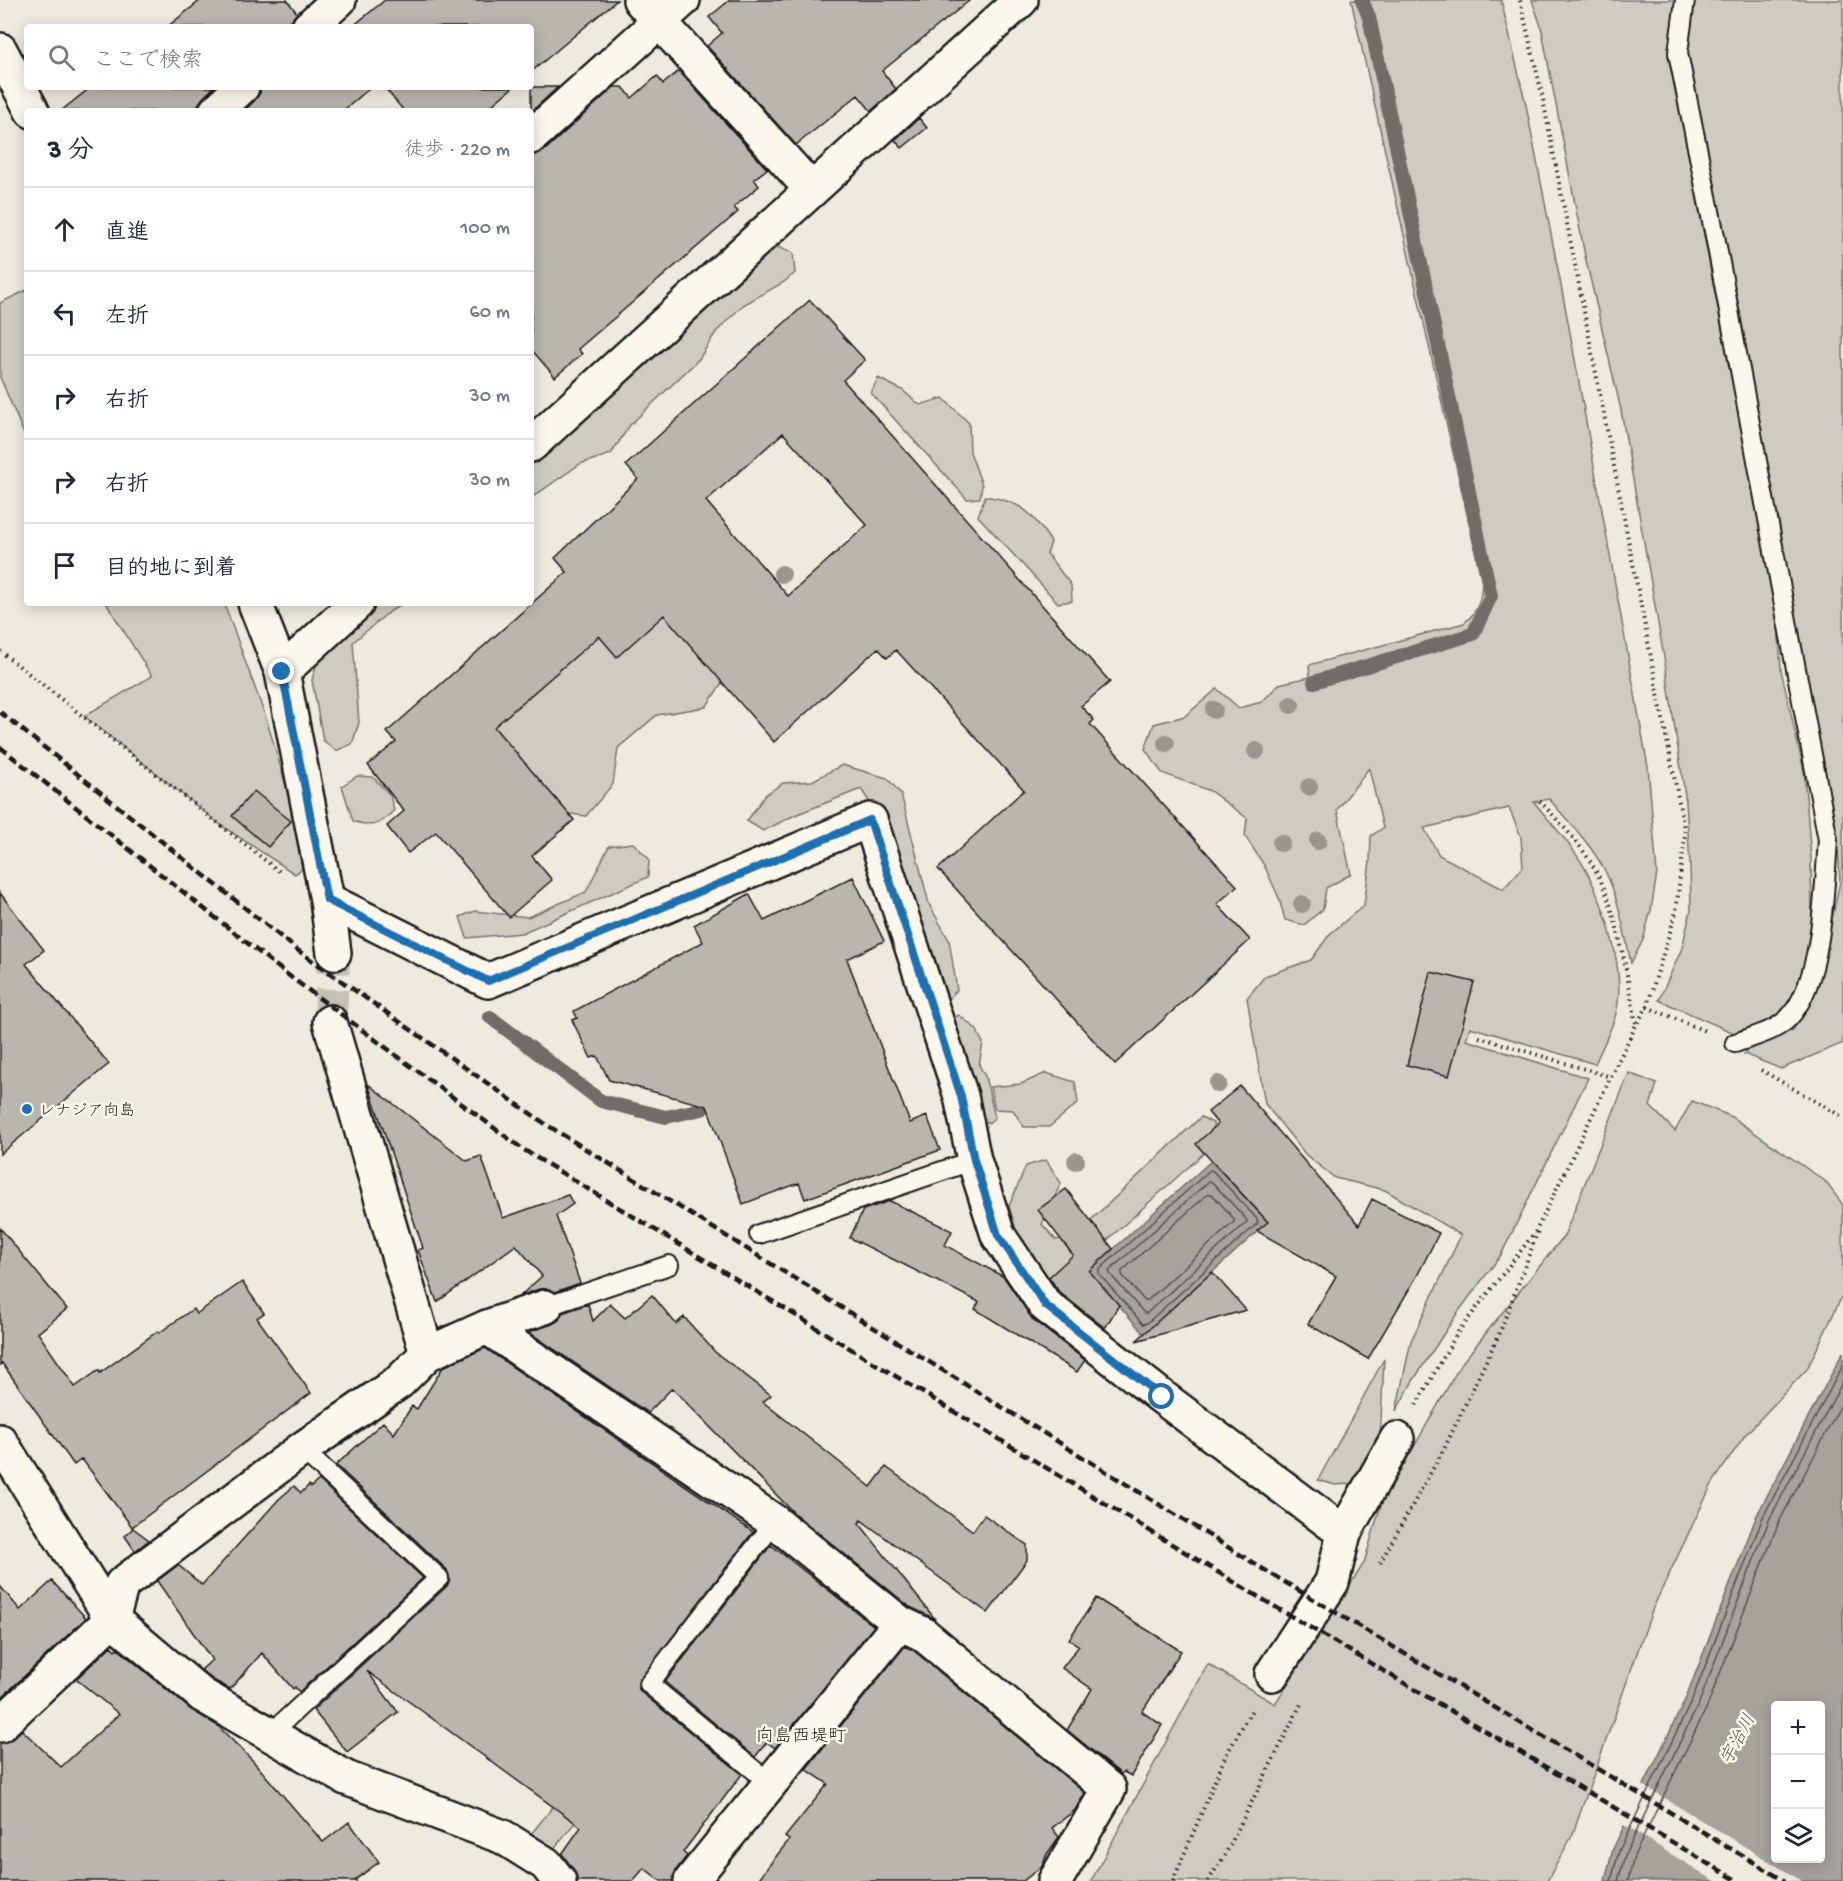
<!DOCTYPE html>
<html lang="ja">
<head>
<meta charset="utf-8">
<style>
  body { margin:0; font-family:"Gochi Hand","Klee One",sans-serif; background:#f6f6f7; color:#1f2937 }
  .controls { position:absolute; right:18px; bottom:18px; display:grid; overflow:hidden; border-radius:6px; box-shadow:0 3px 15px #0003 }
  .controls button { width:54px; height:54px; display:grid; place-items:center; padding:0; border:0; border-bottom:2px solid #e0e1e3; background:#fff; color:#1f2937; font:30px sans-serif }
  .stop { position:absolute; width:18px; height:18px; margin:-14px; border:4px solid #1f6fb2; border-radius:50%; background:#fff }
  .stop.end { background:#1f6fb2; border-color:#fff; box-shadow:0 2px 6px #0008 }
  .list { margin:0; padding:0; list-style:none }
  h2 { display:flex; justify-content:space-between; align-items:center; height:78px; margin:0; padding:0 24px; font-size:26px }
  h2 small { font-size:20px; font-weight:400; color:#747a83 }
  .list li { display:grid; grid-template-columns:39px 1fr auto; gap:18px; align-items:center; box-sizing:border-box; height:84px; padding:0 24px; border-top:2px solid #e0e1e3 }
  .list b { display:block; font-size:22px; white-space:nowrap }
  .list em { font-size:20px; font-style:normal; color:#747a83 }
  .icon { flex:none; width:33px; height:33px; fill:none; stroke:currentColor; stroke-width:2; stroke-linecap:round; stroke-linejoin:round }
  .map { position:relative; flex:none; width:1843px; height:1881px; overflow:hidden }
  .search { position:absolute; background:#fff; box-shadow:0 3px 15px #0003; left:24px; top:24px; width:510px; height:66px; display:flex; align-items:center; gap:15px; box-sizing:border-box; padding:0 21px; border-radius:6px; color:#747a83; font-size:22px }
  .panel { position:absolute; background:#fff; box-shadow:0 3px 15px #0003; left:24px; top:108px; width:510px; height:498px; border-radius:6px }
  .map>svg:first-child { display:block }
</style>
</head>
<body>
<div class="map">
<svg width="1843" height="1881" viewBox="0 0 1843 1881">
  <rect width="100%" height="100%" fill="#eeeadf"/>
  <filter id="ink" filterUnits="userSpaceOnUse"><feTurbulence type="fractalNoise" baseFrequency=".0167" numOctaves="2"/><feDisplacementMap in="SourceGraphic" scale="12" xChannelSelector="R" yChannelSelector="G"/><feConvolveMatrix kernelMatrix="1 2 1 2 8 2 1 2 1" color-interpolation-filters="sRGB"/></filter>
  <g filter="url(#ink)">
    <path fill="#ceccc2" stroke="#75746f" stroke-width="1.5" fill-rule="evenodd" d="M1351,0H1501L1526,105L1569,327L1648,767L1657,873L1651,910L1643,940L1631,963C1624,932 1619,897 1604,869C1590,843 1568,821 1549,799L1534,802C1553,826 1576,849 1589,876C1607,911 1626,975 1616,1013C1612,1030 1602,1047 1595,1064L1470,1027L1466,1040L1588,1078L1501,1255L1458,1312L1413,1381L1396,1411L1411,1341L1461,1235L1385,1190L1335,1178L1306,1155L1265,1104L1247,998L1265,976L1311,960L1330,934L1364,905L1370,861L1371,836L1383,828L1369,768L1337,810L1351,874L1326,888L1323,909L1304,925L1285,920L1279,898L1264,865L1245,836L1247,818L1210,791L1162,773L1145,749L1154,724L1185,716L1217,689L1239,708L1262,702L1279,684L1310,677L1309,665L1464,623C1479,611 1481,600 1482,581ZM1509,808L1521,837L1523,867L1503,889L1439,855L1424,828Z
      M1532,0H1843V1043L1781,1069L1744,1054L1755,1042L1793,1030L1816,992L1840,882L1838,845L1767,472L1740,311L1686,63L1672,69L1778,621L1781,670L1804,771L1811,859L1812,920L1807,969L1791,1002L1766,1027L1736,1034L1659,1000L1682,948L1691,910L1690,864L1686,802L1665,663L1621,410L1585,256L1541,26Z
      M775,246L793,253L795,273L784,282L743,305L716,332L699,359L630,425L611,454L580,464L531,498V462Z
      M27,290V441L0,377V303Z
      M878,378L902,390L920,405L943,398L969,423L970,452L982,485L980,498L967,499L871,393Z
      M985,496C1022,502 1031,511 1051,542L1047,554L1071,585L1072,601L1058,603L978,516Z
      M106,603H224L266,718L309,863L295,874L222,826L84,716L152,676Z
      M365,603H403L389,612L353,642L359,723L352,744L336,751L323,740L312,680L322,643Z
      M664,603L728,674L706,707L657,715L618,748L613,784L586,816L555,812L497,752L490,713L599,626Z
      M842,765L887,778L901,794L929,904L949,940L957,990L949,998L937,997L880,818L861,789L795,815L763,831L747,821L765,795L783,783L812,781Z
      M357,776L373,777L390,795L394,810C380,826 372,828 353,821L342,786Z
      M633,843L649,859L648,877L522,933L467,938L460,917L475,911L528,917L586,892L609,846Z
      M959,1015L976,1029L983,1043L979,1065L985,1076L995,1117L989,1123L977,1119L945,1022Z
      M1046,1073L1075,1082L1078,1103L1049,1127H1024L1013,1110L995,1109L990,1087L1021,1084Z
      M1629,1073L1657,1084L1650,1106L1675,1131L1692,1101L1730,1116L1825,1181L1843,1205V1294L1807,1369L1745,1435L1712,1484L1653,1608L1572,1836L1547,1881H1091L1208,1664L1275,1704L1364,1563L1381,1505L1461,1364L1564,1236Z
      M1201,1117L1213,1123L1214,1144L1084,1261L1055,1291L1019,1241L1009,1206L1026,1166L1046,1160L1061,1183L1042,1224L1056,1240L1075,1235Z
      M1384,1359L1380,1439L1360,1477L1350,1484L1335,1485L1318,1480Z
      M596,1754L617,1771L552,1851L531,1834Z"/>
    <path fill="#a6a39d" stroke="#6f6d69" stroke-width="1.5" fill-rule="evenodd" d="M1211,1161L1268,1222L1144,1334L1089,1271Z
      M1843,1352V1881H1605L1613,1849L1686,1698L1757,1515ZM1776,1706H1820V1858H1776Z"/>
    <path fill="#eeeadf" d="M1641,1784L1802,1881H1715L1622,1824Z"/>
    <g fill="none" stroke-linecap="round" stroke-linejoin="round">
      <path stroke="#535250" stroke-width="1.5" d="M1210,1170L1213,1171L1257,1219L1258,1223L1147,1323L1143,1324L1099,1274V1270Z
        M1209,1181L1212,1182L1246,1219L1247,1222L1147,1313H1144L1110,1274L1109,1271Z
        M1208,1194H1212L1234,1219V1222L1148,1300H1144L1122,1275V1271Z
        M1611,1881L1619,1851L1692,1700L1763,1517L1843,1365
        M1618,1881L1626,1853L1699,1703L1769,1520L1843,1381
        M1628,1881L1634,1856L1707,1707L1778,1524L1843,1401"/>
      <path stroke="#6f6d69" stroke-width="14" d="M1314,682L1473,634L1491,596L1369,17L1362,0
        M490,1017L601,1101L666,1117L702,1109"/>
    </g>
    <path fill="#b9b6af" stroke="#1c1c1c" stroke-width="1.5" fill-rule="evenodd" d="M201,0H287L297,13L291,21V27H167Z
      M385,0H617L531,72V27H352Z
      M730,0H970L882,71L896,89L871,111L858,95L796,145L707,46L722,33L709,17Z
      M679,71L767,169L754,179L759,186L734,207L738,212L578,349L582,354L555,377L531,349V155L544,151L614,87H623L632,98L657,76L663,84Z
      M91,87H214L203,98L198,105V111H61Z
      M260,87H371L343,111H244L255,100L260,93Z
      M384,87H513L485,111H404Z
      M531,87H558L531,112Z
      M919,118L927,128L902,148L895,140Z
      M810,300L865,360L843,380L1110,682L1081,706L1094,720L1090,724L1237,886L1217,904L1250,940L1115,1064L938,869L1024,790L896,650L887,658L878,648L774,742L664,615L617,657L599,636L494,727L574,820L532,856L552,880L509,917L436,832L408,853L387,826L404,811L368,765L396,742L387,732L567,572L555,558L638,479L626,465ZM783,433L867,525L788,596L706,501Z
      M254,791L291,821L268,847L232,816Z
      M853,877L884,941L847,959L910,1123L927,1116L940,1150L805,1199L799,1183L743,1204L707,1106L609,1080L597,1056L591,1058L572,1020L577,1018L574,1011L703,942L694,925L749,894L764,921Z
      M0,893L44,950L26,964L109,1064L0,1154Z
      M1431,972L1474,982L1449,1076L1407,1065Z
      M368,1084L467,1161L481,1156L503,1218L568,1195L573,1204L556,1216L580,1283L555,1292L548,1289H539L520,1296L542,1276L516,1245L437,1302L418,1250L423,1248Z
      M1240,1086L1359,1225L1372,1199L1439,1233L1417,1276L1368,1359L1308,1324L1336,1276L1257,1231L1268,1222L1196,1144L1218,1124L1208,1112Z
      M1066,1189L1113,1249L1089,1271L1119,1305L1105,1328L1059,1292L1049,1277L1073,1255L1038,1210Z
      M890,1201L952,1231L945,1245L1004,1277L1033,1320L1085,1360L1077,1372L975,1309L979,1302L850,1238L863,1210Z
      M0,1228L67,1309L38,1333L75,1387L99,1370L100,1373L158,1331L159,1333L193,1309L196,1314L242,1282L264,1313L257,1318L311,1393L132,1527L82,1459L74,1465L2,1363L0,1365Z
      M1212,1272L1246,1310L1136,1341Z
      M652,1295L676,1324L684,1317L715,1352L771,1395L763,1402L871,1487L886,1467L973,1531L984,1515L1027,1545V1560L988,1613L861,1520L859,1523L935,1619L910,1607L795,1514L672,1388L648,1413L529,1332L552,1324L559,1320L562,1313L588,1304L593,1321L610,1304L625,1318Z
      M485,1348L753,1532L638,1682V1688L642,1693L742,1774L683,1852L687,1856L676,1870L673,1881H661L644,1868L633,1881H577L574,1870L562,1854L581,1827L367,1671L398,1712L347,1752L313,1710L447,1586L450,1580L447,1570L336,1465L383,1422L394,1434L412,1406L417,1409L443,1367Z
      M319,1480L423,1578L299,1692L295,1687L293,1689L262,1653L230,1689L213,1680L201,1670L212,1660L157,1581L178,1565L202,1585L279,1499L294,1486L301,1493L309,1485L311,1487Z
      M133,1528L149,1540L135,1551L125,1536Z
      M771,1545L874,1626L775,1748L767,1742L755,1757L665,1682Z
      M52,1581L86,1618L0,1699V1586L20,1610Z
      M1096,1598L1181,1651L1142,1712L1162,1725L1131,1776L1124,1772L1121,1774L1067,1730L1092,1689L1062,1668L1079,1646L1069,1639Z
      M111,1646L115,1650L117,1648L190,1709L218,1726L253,1761L323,1842L349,1822L379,1862L355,1880L356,1881H0V1743L12,1739L22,1730L61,1767L119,1714L76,1679Z
      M905,1646L913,1650L1085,1793L1075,1810L1052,1828L1059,1837L1047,1854L1042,1866L1023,1881H757L789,1840L785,1837L828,1784L806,1769Z"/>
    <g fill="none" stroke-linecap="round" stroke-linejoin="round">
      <path stroke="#c4c1b8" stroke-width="33" stroke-dasharray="33 16" stroke-linecap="butt" d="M330,1022L334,953"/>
      <defs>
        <path id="service" d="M1685,0L1678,53L1715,236L1828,840C1824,889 1823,976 1792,1014C1779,1031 1754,1036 1735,1043
          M759,1234L974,1160
          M545,1307L669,1265
          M270,1734L439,1578L302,1449
          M771,1784L649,1684L775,1522"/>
        <path id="minor" d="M640,0L812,190
          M309,27L339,0
          M0,50L32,111
          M216,111L242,87
          M531,137L683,0
          M531,445L1021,0
          M255,603L282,672L327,900L334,953
          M282,672L357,603
          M327,900L488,981L870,820L961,1096L974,1160L998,1235L1045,1305L1162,1397L1344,1533
          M330,1022L427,1354
          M487,1327L775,1522L900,1623L923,1634L1109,1789L1055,1881
          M0,1441L112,1619L202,1695L346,1778L503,1837L546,1864L559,1881
          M1272,1674L1332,1582L1344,1533L1397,1439
          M0,1725L112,1619L122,1584L302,1449L399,1382L427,1354L487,1327L545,1307
          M691,1881L900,1623"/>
      </defs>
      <use href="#service" stroke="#1c1c1c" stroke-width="22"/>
      <use href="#minor" stroke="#1c1c1c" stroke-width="38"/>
      <path stroke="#1c1c1c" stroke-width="4" stroke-dasharray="1.5 4.5" stroke-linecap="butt" d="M0,651L280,872
        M1540,801C1560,823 1583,846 1597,873C1619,915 1627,977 1636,1024
        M1647,1007L1705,1031
        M1479,1037L1611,1077
        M1761,1070L1841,1116
        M1416,1405L1458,1332L1536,1231L1636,1025L1647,1007L1676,912L1685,833L1542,94L1520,0
        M1380,1563L1444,1449L1500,1332L1538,1231
        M1173,1881L1225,1757L1253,1708
        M1208,1881L1225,1855L1302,1702"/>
      <use href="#service" stroke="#fbf7ec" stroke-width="18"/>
      <use href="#minor" stroke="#fbf7ec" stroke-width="33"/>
      <path stroke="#1c1c1c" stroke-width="4.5" stroke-dasharray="9 4.5" stroke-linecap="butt" d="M0,712L300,952L547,1125L1268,1572L1785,1881
        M0,747L284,972L524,1150L1257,1596L1738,1881"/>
    </g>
    <g fill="#98968f">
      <circle cx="782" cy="574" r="9"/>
      <circle cx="1291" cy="705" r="9"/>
      <circle cx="1214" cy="710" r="9"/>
      <circle cx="1166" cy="743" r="9"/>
      <circle cx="1256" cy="751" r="9"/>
      <circle cx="1309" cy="787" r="9"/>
      <circle cx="1318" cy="841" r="9"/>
      <circle cx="1281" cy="843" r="9"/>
      <circle cx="1302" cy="904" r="9"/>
      <circle cx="1218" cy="1084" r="9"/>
      <circle cx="1076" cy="1161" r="9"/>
    </g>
  </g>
  <g fill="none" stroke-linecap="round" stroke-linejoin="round" filter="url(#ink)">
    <path stroke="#1f6fb2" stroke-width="8" d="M282,672L327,900L488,981L870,820L961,1096L974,1160L998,1235L1045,1305L1162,1397"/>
  </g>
  <circle fill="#1f6fb2" stroke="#fbf7ec" stroke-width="2" cx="27" cy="1109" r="6"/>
  <g text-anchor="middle" stroke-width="5" stroke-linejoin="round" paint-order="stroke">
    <g font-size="16" fill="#1c1c1c" stroke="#fbf7ec" text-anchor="start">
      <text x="39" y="1115">レナジア向島</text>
    </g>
    <g font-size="18" fill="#1c1c1c" stroke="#fbf7ec">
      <text x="801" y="1741">向島西堤町</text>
    </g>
    <g font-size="18" font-style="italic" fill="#5a5956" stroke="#fbf7ec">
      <text transform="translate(1737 1739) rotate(-62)" y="6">宇治川</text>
    </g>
  </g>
</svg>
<div class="controls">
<button>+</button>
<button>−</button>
<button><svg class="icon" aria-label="layers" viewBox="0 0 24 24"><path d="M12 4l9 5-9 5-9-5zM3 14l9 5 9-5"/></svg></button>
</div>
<div class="stop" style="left:1162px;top:1397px"></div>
<div class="stop end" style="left:282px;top:672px"></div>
<div class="search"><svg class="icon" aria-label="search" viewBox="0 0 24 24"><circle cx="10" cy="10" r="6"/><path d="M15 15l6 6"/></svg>ここで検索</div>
<section class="panel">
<h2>3 分<small>徒歩 · 220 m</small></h2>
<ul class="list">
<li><svg class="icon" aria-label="ahead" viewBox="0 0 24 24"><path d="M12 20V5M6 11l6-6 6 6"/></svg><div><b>直進</b></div><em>100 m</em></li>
<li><svg class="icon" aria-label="left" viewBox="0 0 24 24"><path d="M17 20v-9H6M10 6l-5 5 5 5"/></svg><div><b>左折</b></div><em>60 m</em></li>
<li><svg class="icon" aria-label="right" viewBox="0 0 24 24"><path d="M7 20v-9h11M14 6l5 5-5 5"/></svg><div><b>右折</b></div><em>30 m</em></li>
<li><svg class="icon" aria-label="right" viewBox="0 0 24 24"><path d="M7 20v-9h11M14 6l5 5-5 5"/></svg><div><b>右折</b></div><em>30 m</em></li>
<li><svg class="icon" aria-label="arrive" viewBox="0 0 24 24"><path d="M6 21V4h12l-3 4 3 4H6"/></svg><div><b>目的地に到着</b></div></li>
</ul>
</section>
</div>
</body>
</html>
